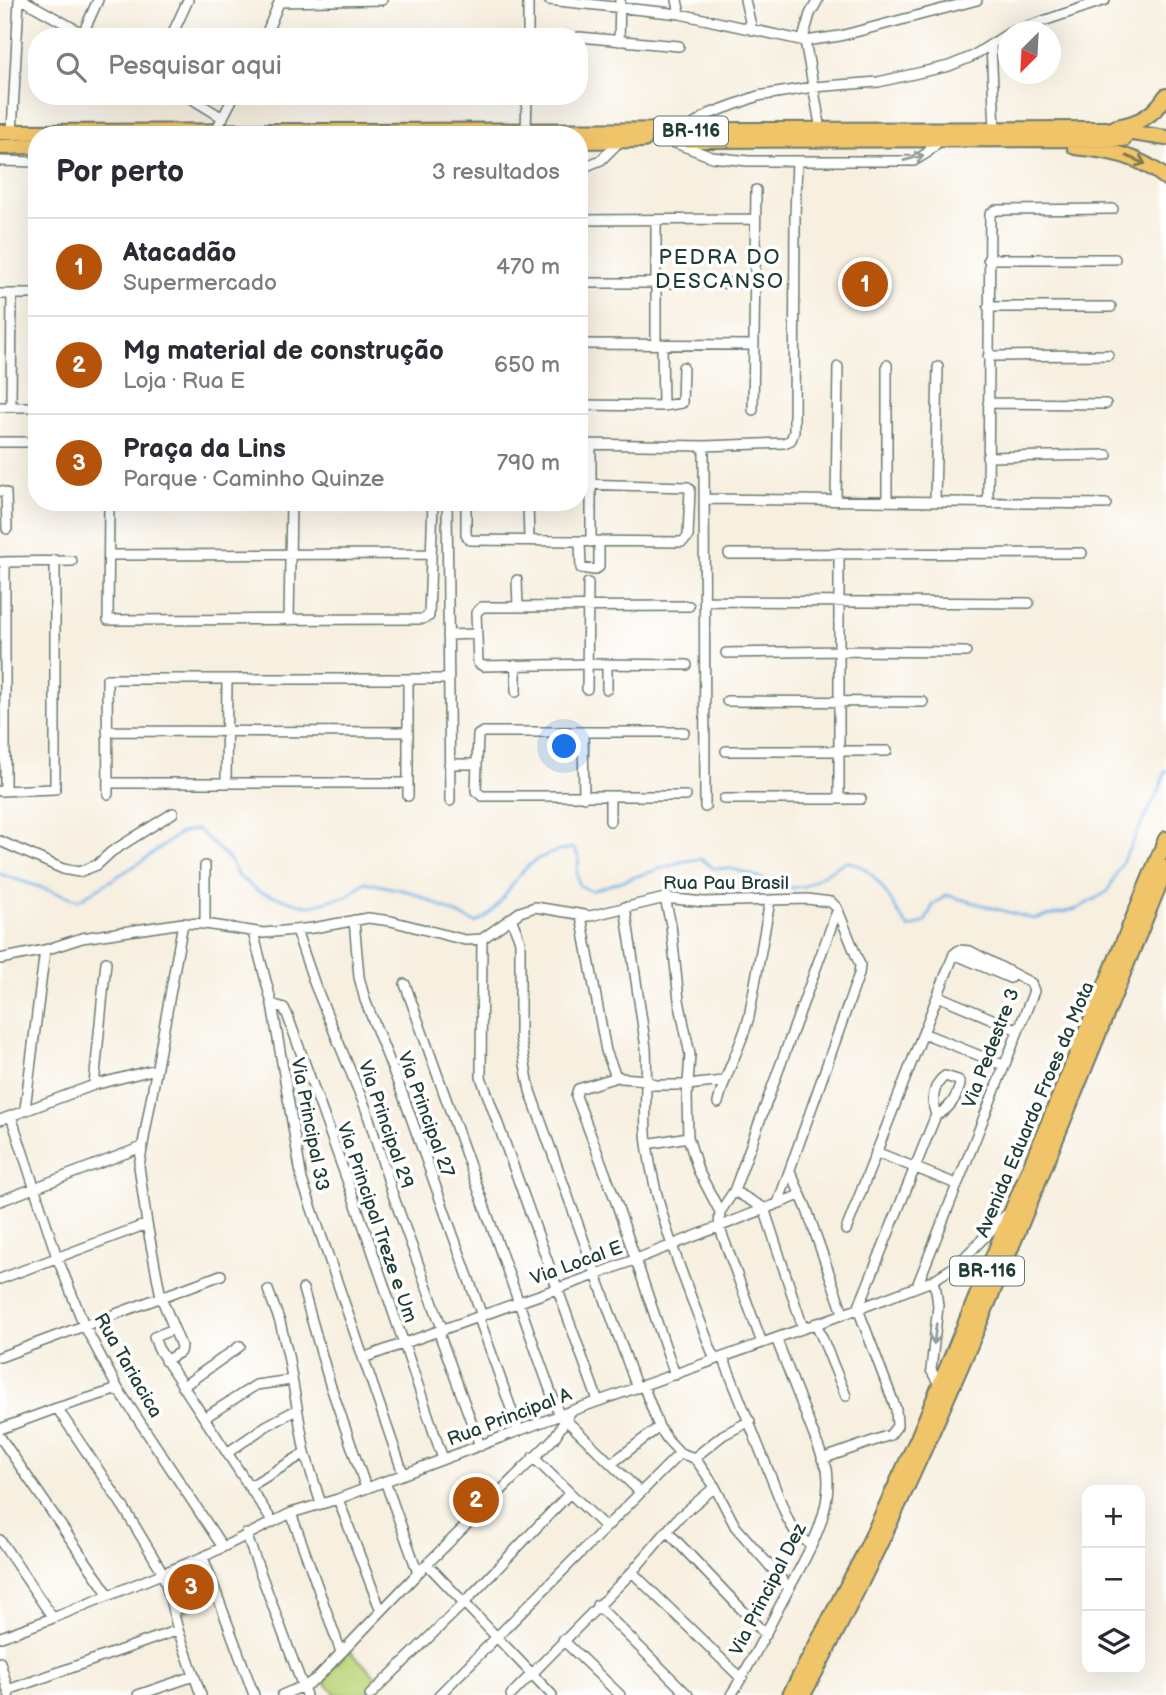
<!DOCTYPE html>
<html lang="pt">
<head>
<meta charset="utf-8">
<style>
  body { margin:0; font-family:"Balsamiq Sans",sans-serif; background:#f2f2f3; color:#2b2b33 }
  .controls { position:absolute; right:21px; bottom:21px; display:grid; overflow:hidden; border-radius:14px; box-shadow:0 7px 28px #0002 }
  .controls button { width:63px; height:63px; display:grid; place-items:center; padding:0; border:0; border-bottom:2px solid #e1e1e2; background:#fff; color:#2b2b33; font:35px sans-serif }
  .compass { position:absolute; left:998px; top:21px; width:63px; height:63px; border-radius:50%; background:#fff; box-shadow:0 7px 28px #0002; rotate:204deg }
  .you { position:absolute; left:565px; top:747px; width:24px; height:24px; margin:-18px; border:5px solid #fff; border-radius:50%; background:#1a73e8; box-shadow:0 0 0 10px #1a73e833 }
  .badge { display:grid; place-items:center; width:46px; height:46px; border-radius:50%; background:#b45309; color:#fff; font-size:23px; font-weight:700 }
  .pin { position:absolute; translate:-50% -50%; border:4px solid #fff; box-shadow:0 2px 7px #0006 }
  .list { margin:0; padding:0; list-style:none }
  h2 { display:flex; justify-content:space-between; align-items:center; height:91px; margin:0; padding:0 28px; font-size:30px }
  h2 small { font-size:23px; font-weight:400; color:#7c7c81 }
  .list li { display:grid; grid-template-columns:46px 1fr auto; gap:21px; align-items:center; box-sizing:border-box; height:98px; padding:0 28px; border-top:2px solid #e1e1e2 }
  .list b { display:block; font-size:26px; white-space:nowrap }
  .list p { margin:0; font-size:23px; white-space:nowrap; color:#7c7c81 }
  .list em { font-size:23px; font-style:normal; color:#7c7c81 }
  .icon { flex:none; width:38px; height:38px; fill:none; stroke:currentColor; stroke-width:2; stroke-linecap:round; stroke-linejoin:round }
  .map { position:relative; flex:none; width:1166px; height:1695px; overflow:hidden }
  .search { position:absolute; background:#fff; box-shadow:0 7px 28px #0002; left:28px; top:28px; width:560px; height:77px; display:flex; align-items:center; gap:18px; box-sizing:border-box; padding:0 24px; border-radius:28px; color:#7c7c81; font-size:26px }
  .panel { position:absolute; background:#fff; box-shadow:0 7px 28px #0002; left:28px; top:126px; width:560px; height:385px; border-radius:28px }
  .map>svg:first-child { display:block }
</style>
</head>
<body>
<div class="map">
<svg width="1166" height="1695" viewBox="0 0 1166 1695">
  <rect width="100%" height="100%" fill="#fff"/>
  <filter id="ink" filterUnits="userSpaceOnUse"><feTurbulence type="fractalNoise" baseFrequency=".0143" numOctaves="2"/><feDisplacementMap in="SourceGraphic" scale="14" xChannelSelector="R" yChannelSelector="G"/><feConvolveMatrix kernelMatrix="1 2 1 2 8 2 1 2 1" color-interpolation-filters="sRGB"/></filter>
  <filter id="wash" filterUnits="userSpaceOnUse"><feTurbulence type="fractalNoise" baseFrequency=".00686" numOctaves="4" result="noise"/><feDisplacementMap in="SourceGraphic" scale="28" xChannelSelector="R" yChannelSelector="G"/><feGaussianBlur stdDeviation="1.57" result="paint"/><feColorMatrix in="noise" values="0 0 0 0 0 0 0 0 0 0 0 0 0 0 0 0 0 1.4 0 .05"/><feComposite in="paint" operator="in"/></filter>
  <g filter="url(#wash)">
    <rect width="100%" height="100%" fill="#f7efdf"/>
    <path fill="#bed67b" stroke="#6e8a58" stroke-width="2" d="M202,1561L214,1598L178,1615L167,1577Z
      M349,1650L378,1678L366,1695H337L322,1680Z"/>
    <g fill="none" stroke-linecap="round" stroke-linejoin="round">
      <path stroke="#74b5e8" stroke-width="2.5" d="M0,874L79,900L144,860L180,833L197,829L230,860L237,875L259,892L308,906L347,896L365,882L411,892L476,923C499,911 507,888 524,870C537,856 555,851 573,848L579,857L577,872L579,885L591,891L684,861L701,859L713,868L733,869L792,888L805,886L846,861C851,863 857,864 862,867C882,879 894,910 909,928L925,922L933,905L946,895L1033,919L1077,909L1107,892L1160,788L1166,770"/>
    </g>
  </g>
  <g filter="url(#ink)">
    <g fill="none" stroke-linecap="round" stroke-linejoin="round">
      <defs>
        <path id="minor" d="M23,0L89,37
          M549,0L680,14L805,41L840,36L977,0
          M677,0L680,14
          M745,0L752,30
          M818,0L810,14L804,35L821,130
          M279,2L382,0
          M1011,32L1105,0
          M83,33L98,0
          M171,37L188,0
          M265,37L280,0
          M528,37V0
          M579,37L679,46
          M619,41L620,0
          M991,45L995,129
          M187,96L223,118
          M687,129L709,114L758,96L813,87L878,82L949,66L971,57L1009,33
          M12,132L19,0
          M215,132L234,96
          M526,132L527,96
          M660,139L678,144L712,157L748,161H914L927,153L939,141
          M0,161L37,162
          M579,169L601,160L620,141
          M579,220L755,219
          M656,220V344
          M988,259H1115
          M579,283H755
          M0,294H37
          M988,307H1111
          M579,344L753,345
          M662,344L663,406L682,403L683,367
          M988,356L1108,355
          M887,365V500
          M988,403L1106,404
          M579,405L663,406
          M0,407H37
          M11,407L12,294
          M753,410L756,190
          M0,442H37
          M579,444L704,446L784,443L791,440L794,432L795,216L797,161
          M704,446L705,807
          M987,457L1107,455
          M0,491L6,493L7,529
          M705,499L1106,504
          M836,500L838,367
          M935,500L938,367
          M988,501L990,214L996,210L1113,209
          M109,502L108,620L422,619L429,616L433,502
          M447,502L450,801
          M466,502V535L469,540L682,542L688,537L690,489L688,487L579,484
          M528,502L529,540
          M580,542L581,568L594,570L599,567V543
          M591,542V444
          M729,554L1082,553
          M109,555L431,554
          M2,562L72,561
          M5,562V791
          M517,580L518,607
          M706,601L1029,603
          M289,620L291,502
          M448,635L476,634
          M726,653L839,651L966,652
          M687,665L594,664L483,666L478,663L476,613L482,607L689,606
          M408,679V796
          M587,689L588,583
          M607,689V664
          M516,692V665
          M727,701L923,702
          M107,731L408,732
          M583,732L584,797
          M684,732H483L478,735L476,791L482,796H686
          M726,751H887
          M449,764H476
          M108,783H407
          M226,783L227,680
          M0,791L55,789V560
          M108,794L107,679H448
          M610,797V821
          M724,799H839V553
          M839,799H861
          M0,841L63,869L79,872L97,865L111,852L173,813
          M205,866V924
          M665,898L671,925L679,1000L690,1055L687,1097L688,1137L698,1170L720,1212
          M625,907L646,1048C648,1080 643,1112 647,1144C657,1219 689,1290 715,1360
          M581,916L606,1051L615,1074L621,1078L647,1080L654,1085H688L723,1081
          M511,918L520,941V1037L530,1091L637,1388
          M354,920L359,977L365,1000L404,1098L482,1316
          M296,930L315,985L366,1109L393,1195L443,1331
          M253,932L272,1004L302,1180L403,1473
          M482,939L481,1077L598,1401
          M954,954L1010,978
          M0,959L45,950L82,938L183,923L205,924L264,933L313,928L368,918L391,921L465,940L482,939L520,912L535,907L590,916L665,898L704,902L807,899L831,902L837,908L860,965L859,974L778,1203
          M405,984L559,1415
          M938,996L1018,1030
          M272,1004L284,1008L287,1014L369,1241L443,1459
          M923,1033L1003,1065
          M617,1077L578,1089L576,1096L615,1199L675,1375
          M94,1085L106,962
          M718,1103C725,1073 741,1047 749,1017L770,901
          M25,1109L45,950
          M11,1116L57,1257L84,1325L118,1389L222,1546
          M0,1120L94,1085L156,1069
          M647,1144L688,1137
          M876,1152L956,1184
          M790,1171L806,1207L843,1313
          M734,1191L764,1208L803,1328
          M0,1201L142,1147
          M846,1230L954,954L959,950L970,951L1031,983L1034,991L917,1286
          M0,1279L147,1224
          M932,1281L936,1290L938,1306L931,1370L940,1386
          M303,1289L330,1384L366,1488
          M268,1290L280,1322L288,1355L305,1453L321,1504
          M479,1318L519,1431
          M816,1323L846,1396
          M174,1329L154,1337L158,1348L272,1521
          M439,1333L480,1446
          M762,1343L719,1226L720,1212L734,1191L837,911
          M0,1357L221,1275
          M723,1357L788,1520L796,1533L811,1545
          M363,1358L598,1274L800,1195
          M165,1361L180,1352L181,1346L161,1297L147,1224L139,1166L183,923
          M643,1385L659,1427L668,1440L680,1453L694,1458L699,1464L715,1487L735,1526L789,1588
          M182,1387L240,1346
          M57,1408L124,1508L163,1573L178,1630L201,1695
          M204,1418L256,1385L291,1380
          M566,1420L640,1492
          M0,1429L57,1408L118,1389
          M0,1437L109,1595
          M227,1453L266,1426L296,1410
          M533,1457L605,1527
          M694,1458L723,1435L750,1421
          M822,1459L890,1435L897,1426L896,1409L858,1309L936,1115C949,1110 956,1099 960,1085L958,1080L945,1076C933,1084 931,1102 936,1115
          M611,1464L659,1427
          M385,1481L418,1573
          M249,1487L305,1453
          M338,1499L381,1611
          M291,1513L341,1652
          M668,1532L766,1635
          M246,1534L306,1695
          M0,1540L53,1618
          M203,1557L254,1695
          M427,1564L552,1695
          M632,1572L741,1678
          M165,1581C175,1583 184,1584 188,1595L185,1604L173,1612
          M597,1605L688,1695
          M1,1637L53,1618L203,1557L291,1513L338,1499L571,1411L858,1309L932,1281L957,1265L1006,1215
          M563,1640L620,1695
          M0,1662L9,1694
          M8,1690L178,1630
          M138,1695L194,1676
          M282,1695L308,1684L317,1678L418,1573L554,1438L571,1411
          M370,1695L464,1603L569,1494
          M439,1695L680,1453
          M511,1695L632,1572L679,1517L715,1487
          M731,1695C751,1664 766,1632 783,1600C803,1561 834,1516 827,1469L776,1338"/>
        <path id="trunk" d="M1116,127C1139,123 1153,116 1166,96
          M0,132L1105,129L1166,138
          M686,140L1124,139
          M579,141L644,140
          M0,147L37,146
          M1075,147C1110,151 1138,155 1166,178
          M790,1695L862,1558L918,1438L1166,839
          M803,1695C946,1430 1051,1146 1166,868"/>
      </defs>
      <use href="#minor" stroke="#6b7b70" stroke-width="12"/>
      <use href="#trunk" stroke="#6b7b70" stroke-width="18"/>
      <use href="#minor" stroke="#fff" stroke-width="9"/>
      <use href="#trunk" stroke="#f0c469" stroke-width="14"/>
    </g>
    <defs><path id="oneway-shaft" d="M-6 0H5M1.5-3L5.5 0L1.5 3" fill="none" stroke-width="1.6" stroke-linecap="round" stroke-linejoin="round" transform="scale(1.75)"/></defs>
    <g stroke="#8f9e9a">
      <use href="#oneway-shaft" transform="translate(914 158) rotate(-15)"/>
      <use href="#oneway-shaft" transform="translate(935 1334) rotate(97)"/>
    </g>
    <use stroke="#7d7a4c" href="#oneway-shaft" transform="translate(1136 160) rotate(23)"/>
  </g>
  <g text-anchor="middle" stroke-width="7" stroke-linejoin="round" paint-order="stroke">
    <g fill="#fff" stroke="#627771" stroke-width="2">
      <rect x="654" y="116.5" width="74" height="29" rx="5"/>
      <rect x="950" y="1256.5" width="74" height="29" rx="5"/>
    </g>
    <g font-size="18" font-weight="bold" fill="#1f3d34">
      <text x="691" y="137">BR-116</text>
      <text x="987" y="1277">BR-116</text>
    </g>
    <g font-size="19" fill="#1f3d34" stroke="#fff">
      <text x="726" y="889">Rua Pau Brasil</text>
      <text transform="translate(990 1048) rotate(-69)" y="7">Via Pedestre 3</text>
      <text transform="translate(1034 1109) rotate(-67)" y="7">Avenida Eduardo Froes da Mota</text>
      <text transform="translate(427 1114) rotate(70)" y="7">Via Principal 27</text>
      <text transform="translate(311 1124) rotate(79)" y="7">Via Principal 33</text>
      <text transform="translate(387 1124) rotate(71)" y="7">Via Principal 29</text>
      <text transform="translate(378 1222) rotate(71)" y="7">Via Principal Treze e Um</text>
      <text transform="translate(576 1262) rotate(-20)" y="7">Via Local E</text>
      <text transform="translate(129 1365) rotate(60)" y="7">Rua Tariacica</text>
      <text transform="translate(509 1416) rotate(-21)" y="7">Rua Principal A</text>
      <text transform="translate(767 1589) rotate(-63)" y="7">Via Principal Dez</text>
    </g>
    <g font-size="21" letter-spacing="2" fill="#1f3d34" stroke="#fff">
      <text x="720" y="264">PEDRA DO<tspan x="720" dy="24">DESCANSO</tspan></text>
    </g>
  </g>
</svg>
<div class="controls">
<button>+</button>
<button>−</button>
<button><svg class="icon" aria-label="layers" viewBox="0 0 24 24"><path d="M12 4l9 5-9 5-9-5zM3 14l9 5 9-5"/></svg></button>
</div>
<svg class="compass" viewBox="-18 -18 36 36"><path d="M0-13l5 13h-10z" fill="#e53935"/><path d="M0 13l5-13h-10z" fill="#7c7c81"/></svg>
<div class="you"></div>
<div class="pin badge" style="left:865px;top:284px">1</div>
<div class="pin badge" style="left:476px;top:1500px">2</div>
<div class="pin badge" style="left:191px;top:1587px">3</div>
<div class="search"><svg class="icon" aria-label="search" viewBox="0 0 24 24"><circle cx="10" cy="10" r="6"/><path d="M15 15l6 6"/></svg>Pesquisar aqui</div>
<section class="panel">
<h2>Por perto<small>3 resultados</small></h2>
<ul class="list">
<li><span class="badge">1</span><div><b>Atacadão</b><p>Supermercado</p></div><em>470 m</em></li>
<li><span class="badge">2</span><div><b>Mg material de construção</b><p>Loja · Rua E</p></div><em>650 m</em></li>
<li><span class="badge">3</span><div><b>Praça da Lins</b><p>Parque · Caminho Quinze</p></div><em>790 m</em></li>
</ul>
</section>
</div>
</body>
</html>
